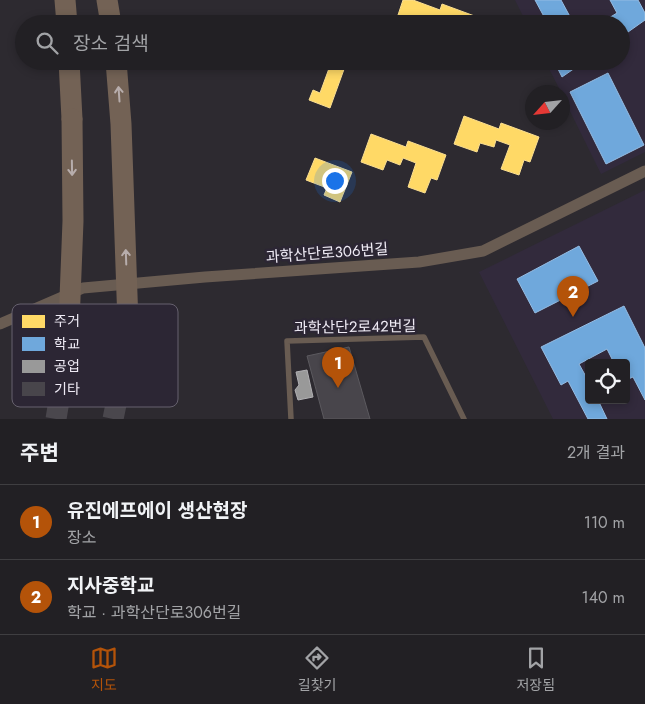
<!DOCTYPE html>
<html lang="ko">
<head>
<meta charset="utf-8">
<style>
  body { margin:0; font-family:Jost,"Noto Sans KR",sans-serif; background:#2e2d31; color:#f1f3f6 }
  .controls { position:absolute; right:15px; bottom:15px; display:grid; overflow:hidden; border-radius:5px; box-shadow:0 2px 8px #0003 }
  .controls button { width:45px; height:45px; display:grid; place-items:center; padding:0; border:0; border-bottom:1px solid #3f3e41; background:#222024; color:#f1f3f6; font:25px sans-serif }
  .compass { position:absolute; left:525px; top:85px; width:45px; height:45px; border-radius:50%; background:#222024; box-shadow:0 2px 8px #0003; rotate:243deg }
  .you { position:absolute; left:334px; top:180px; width:18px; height:18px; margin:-12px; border:4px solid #fff; border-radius:50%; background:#1a73e8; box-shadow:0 0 0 8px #1a73e833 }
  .badge { display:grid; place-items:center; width:32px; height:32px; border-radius:50%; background:#b45309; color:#fff; font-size:16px; font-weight:700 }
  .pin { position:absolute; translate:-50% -41px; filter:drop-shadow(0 1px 2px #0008) }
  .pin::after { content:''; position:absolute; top:26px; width:18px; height:15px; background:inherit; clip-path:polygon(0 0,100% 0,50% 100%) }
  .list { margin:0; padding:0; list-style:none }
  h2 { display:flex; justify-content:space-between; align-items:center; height:65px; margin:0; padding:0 20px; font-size:21px }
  h2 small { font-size:16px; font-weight:400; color:#a2a3a6 }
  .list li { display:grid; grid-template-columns:32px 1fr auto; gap:15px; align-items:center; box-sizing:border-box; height:75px; padding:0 20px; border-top:1px solid #3f3e41 }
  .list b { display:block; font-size:19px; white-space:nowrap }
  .list p { margin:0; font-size:16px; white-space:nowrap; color:#a2a3a6 }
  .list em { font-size:16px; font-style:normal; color:#a2a3a6 }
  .icon { flex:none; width:28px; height:28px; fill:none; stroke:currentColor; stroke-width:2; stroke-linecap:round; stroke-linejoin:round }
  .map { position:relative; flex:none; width:645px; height:419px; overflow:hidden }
  .search { position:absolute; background:#222024; box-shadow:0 2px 8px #0003; left:15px; right:15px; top:15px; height:55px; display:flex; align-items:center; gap:12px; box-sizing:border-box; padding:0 18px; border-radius:28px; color:#a2a3a6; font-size:19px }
  .sheet { height:215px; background:#222024 }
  nav { display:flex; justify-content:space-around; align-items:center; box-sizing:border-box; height:70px; border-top:1px solid #3f3e41; background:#222024; font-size:14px; color:#a2a3a6 }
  nav a { display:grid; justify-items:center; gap:2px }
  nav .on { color:#b45309 }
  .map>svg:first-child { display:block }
</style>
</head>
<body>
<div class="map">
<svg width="645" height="419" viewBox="0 0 645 419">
  <rect width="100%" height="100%" fill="#2d2a30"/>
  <path fill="#322a3c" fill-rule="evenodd" d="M515,0H645V152L601,174L563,97L562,92H561L545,61H621V24H527Z
    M645,190V419H553L479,272ZM589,363H626V400H589Z"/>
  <path fill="#ffd966" stroke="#fade91" d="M403,0H413L440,10L442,4L480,18L478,24H444L437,21L436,24H395Z
    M326,61H347L330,108L309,100L313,90L320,93L331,63Z
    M464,116L499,129L501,123L539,137L530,162L524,160L519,175L501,169L510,145L496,140L494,147L480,143L477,152L454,144Z
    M371,134L406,147L408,141L446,155L437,180L431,178L425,193L408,187L416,163L403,158L400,165L387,160L383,170L361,162Z
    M315,158L352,172L340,202L324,195L327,188L306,180Z"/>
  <path fill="#6fa8dc" stroke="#95bce3" d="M535,0H561L574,24H548Z
    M610,0H638L645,13V20L621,37V24H599L617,13Z
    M554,61H585L562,77Z
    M608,73L644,145L606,164L570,92Z
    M579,246L598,281L535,313L517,279Z
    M624,306L645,348V400L633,377L626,380V363H614L607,349L579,364L589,382V400H598L607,419H588L568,381L561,385L541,347Z"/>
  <path fill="#999" stroke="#b2b1b4" d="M307,370L313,397L298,400L295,390L299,385L296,372Z"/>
  <path fill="#48454b" stroke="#5c5a5f" d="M349,347L370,419H324L307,356Z"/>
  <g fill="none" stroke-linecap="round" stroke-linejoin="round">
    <path stroke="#4a474d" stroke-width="21" stroke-dasharray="21 11" stroke-linecap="butt" d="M56,419L65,364
      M113,419L124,366"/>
    <path stroke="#695c52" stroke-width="5.5" d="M291,419L287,341L424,337L464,419"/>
    <path stroke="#695c52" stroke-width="11" d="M0,324L83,288L205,277L419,262L483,251L645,171"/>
    <path stroke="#736255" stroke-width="21" d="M65,0L67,24
      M107,0L111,24
      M69,61L72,119
      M65,364L69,324
      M124,366L128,323"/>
    <path stroke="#736255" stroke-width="21" d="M116,61L121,124L128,323
      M69,324L73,221L72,119"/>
  </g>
  <defs><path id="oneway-shaft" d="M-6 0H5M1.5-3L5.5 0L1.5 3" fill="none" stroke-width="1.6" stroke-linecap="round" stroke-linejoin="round" transform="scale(1.25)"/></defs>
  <g stroke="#b7adac">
    <use href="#oneway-shaft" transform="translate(119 94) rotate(-94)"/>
    <use href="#oneway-shaft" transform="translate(72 168) rotate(89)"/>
    <use href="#oneway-shaft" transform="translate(126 257) rotate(-92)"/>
  </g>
  <g text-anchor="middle" stroke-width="5" stroke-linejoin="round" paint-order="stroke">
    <g font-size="15" fill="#eeeaf4" stroke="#2c2634">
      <text transform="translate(327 253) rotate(-4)" y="5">과학산단로306번길</text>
      <text transform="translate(355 327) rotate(-1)" y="5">과학산단2로42번길</text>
    </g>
  </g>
  <rect x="12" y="304" width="166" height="103" rx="8" fill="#2c2634" stroke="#66616e" stroke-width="1"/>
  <rect x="22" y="315" width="23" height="13" fill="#ffd966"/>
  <rect x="22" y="337" width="23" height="14" fill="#6fa8dc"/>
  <rect x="22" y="360" width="23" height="13" fill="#999"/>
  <rect x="22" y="382" width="23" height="14" fill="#48454b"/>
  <g font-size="14" fill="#eeeaf4">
    <text x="54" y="326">주거</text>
    <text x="54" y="349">학교</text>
    <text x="54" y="371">공업</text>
    <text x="54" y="394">기타</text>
  </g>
</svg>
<div class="controls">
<button><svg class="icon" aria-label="locate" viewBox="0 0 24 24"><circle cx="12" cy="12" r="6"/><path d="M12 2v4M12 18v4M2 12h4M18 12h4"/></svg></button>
</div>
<svg class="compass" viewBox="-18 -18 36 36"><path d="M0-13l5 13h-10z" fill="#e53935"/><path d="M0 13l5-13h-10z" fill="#a2a3a6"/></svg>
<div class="you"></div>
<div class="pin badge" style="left:338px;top:388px">1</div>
<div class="pin badge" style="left:573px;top:317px">2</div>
<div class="search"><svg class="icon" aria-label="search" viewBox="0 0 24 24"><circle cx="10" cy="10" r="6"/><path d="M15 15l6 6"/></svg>장소 검색</div>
</div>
<section class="sheet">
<h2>주변<small>2개 결과</small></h2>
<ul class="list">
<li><span class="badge">1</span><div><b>유진에프에이 생산현장</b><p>장소</p></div><em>110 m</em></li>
<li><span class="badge">2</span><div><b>지사중학교</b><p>학교 · 과학산단로306번길</p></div><em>140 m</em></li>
</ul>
</section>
<nav>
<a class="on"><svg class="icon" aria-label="map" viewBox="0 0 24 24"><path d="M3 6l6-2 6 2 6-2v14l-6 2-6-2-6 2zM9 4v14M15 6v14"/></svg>지도</a>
<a><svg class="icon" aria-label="directions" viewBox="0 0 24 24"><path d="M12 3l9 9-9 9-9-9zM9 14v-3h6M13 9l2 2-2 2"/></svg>길찾기</a>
<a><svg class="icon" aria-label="saved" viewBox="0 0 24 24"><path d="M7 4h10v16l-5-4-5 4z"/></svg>저장됨</a>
</nav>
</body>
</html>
